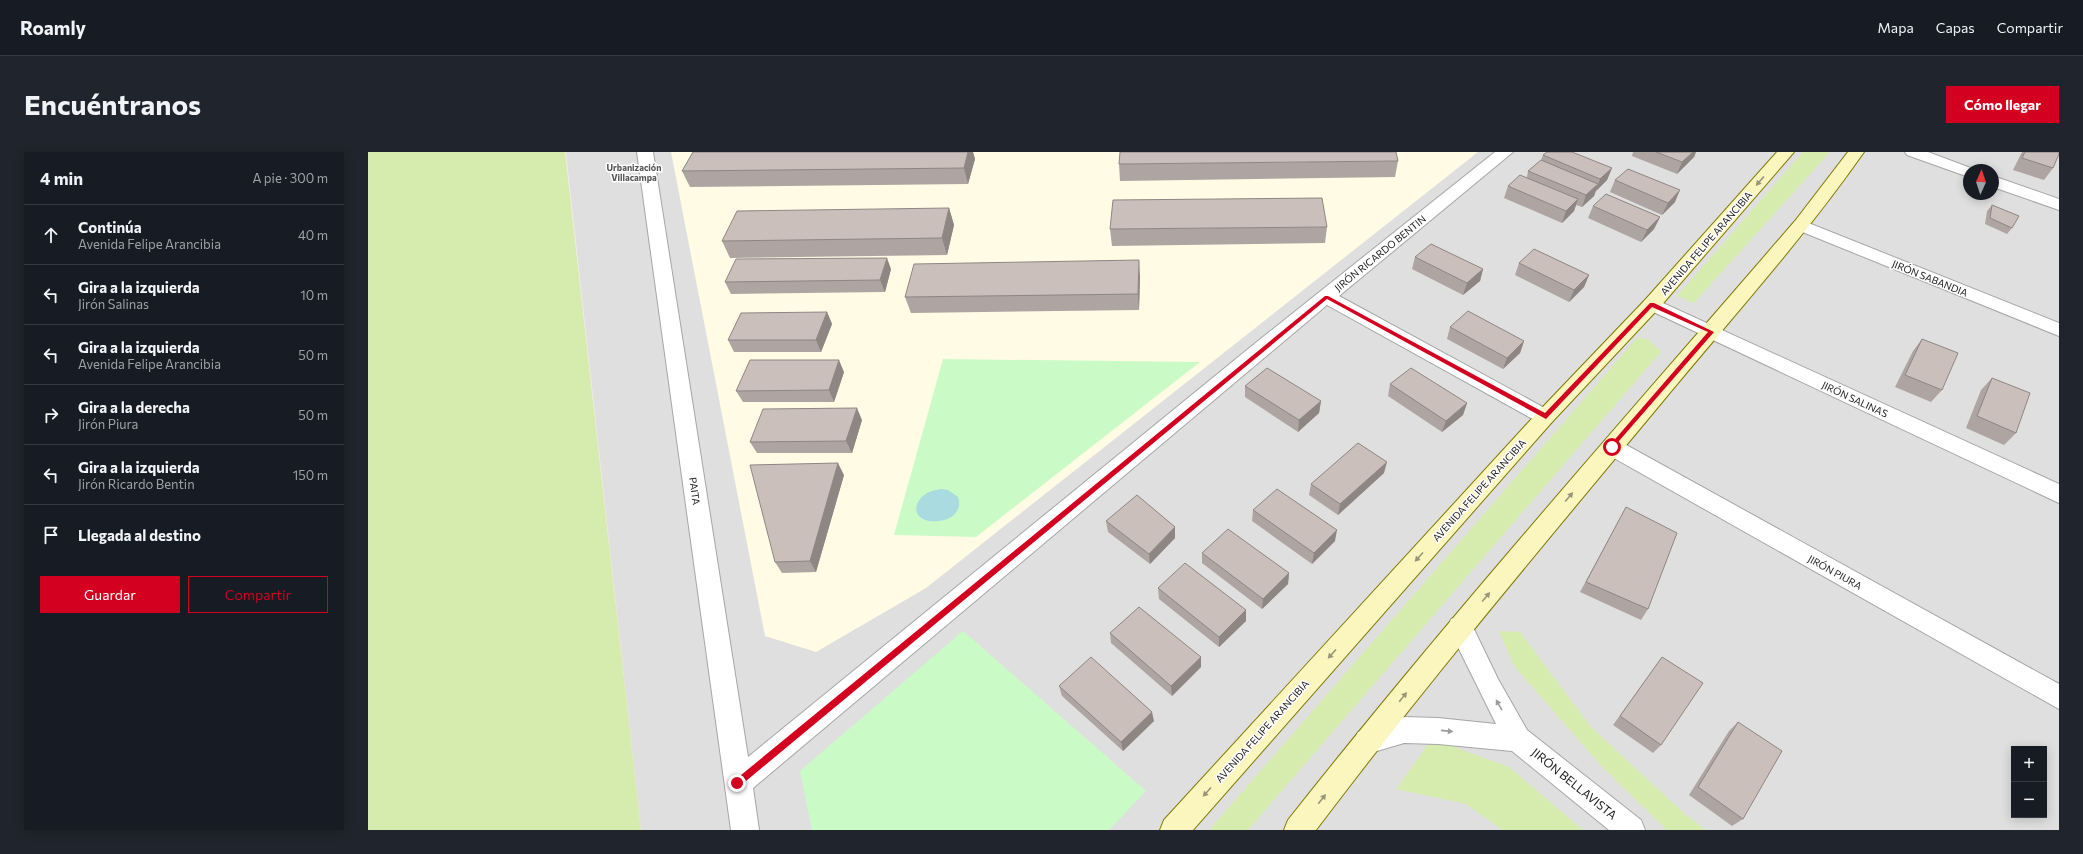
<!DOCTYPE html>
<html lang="es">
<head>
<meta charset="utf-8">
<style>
  body { margin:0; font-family:Commissioner,sans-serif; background:#20242c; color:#f1f3f6 }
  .controls { position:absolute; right:12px; bottom:12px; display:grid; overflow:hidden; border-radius:0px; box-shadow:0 2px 10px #0003 }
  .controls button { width:36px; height:36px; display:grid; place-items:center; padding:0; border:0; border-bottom:1px solid #363941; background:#171b24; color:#f1f3f6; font:20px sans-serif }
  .compass { position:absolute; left:1595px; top:12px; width:36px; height:36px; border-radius:50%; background:#171b24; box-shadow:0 2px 10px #0003; rotate:3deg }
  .stop { position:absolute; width:12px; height:12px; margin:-9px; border:3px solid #d4001f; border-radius:50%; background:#fff }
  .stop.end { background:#d4001f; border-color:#fff; box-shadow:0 1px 4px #0008 }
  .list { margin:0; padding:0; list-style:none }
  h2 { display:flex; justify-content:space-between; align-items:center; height:52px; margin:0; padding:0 16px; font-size:17px }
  h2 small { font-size:13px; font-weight:400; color:#9ea1a6 }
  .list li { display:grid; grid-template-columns:26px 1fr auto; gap:12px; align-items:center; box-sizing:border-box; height:60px; padding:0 16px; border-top:1px solid #363941 }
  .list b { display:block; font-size:15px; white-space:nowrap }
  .list p { margin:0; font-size:13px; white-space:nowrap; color:#9ea1a6 }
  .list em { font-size:13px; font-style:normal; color:#9ea1a6 }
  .actions { display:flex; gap:8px; padding:12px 16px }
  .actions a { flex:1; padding:9px 0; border:1px solid #d4001f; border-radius:0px; text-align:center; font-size:14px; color:#d4001f }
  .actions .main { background:#d4001f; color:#fff }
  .icon { flex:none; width:22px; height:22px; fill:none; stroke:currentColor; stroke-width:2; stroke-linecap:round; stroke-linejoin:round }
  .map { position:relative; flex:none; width:1691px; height:678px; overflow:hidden; border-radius:0px }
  header { display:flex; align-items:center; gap:24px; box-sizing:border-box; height:56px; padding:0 20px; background:#171b24; border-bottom:1px solid #363941 }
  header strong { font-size:19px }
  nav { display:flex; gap:22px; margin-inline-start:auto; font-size:14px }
  .intro { display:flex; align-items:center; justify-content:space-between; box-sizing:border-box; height:96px; padding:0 24px }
  h1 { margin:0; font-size:28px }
  .button { padding:10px 18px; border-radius:0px; background:#d4001f; color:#fff; font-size:14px; font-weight:700 }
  main { display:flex; gap:24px; padding:0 24px }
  aside { flex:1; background:#171b24; border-radius:0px; box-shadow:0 2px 10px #0003 }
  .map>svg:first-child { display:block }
</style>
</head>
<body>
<header>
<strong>Roamly</strong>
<nav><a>Mapa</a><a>Capas</a><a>Compartir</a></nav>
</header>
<div class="intro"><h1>Encuéntranos</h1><a class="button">Cómo llegar</a></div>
<main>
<aside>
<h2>4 min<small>A pie · 300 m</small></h2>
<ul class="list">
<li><svg class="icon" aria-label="ahead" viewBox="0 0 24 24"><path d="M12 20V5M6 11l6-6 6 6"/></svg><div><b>Continúa</b><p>Avenida Felipe Arancibia</p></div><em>40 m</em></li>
<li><svg class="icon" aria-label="left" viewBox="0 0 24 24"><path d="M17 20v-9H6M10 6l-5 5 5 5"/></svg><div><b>Gira a la izquierda</b><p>Jirón Salinas</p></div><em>10 m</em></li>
<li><svg class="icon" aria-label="left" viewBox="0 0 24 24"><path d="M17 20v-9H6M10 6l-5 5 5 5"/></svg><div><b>Gira a la izquierda</b><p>Avenida Felipe Arancibia</p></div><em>50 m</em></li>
<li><svg class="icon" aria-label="right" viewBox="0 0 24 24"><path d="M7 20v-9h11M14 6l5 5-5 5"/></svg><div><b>Gira a la derecha</b><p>Jirón Piura</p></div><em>50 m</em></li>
<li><svg class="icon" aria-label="left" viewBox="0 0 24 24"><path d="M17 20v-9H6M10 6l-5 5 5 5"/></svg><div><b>Gira a la izquierda</b><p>Jirón Ricardo Bentin</p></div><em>150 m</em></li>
<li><svg class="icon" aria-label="arrive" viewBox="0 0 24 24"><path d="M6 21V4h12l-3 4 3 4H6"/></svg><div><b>Llegada al destino</b></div></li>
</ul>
<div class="actions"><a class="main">Guardar</a><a>Compartir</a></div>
</aside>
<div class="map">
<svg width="1691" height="678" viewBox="0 0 1691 678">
  <rect width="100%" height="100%" fill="#f2ede9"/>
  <path fill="#e0dfdf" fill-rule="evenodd" d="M198,0H1691V678H273ZM1601,18H1625V42H1601ZM1646,597H1676V663H1646Z"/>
  <path fill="#fffbe5" d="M303,0H1110L558,436L448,500L397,484Z"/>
  <path fill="#d6ecaf" d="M0,0H197L273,678H0Z
    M1435,0H1462L1326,151L1309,144Z
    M1269,186L1280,187L1293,200L880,678H841Z
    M1131,479L1152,480L1223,575L1319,664L1338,678H1299L1235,616L1146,514Z
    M1064,587L1141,615L1215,678H1134L1098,652L1028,637Z"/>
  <path fill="#cafbc7" d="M575,207L832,210L608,385L526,383Z
    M595,479L778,639L741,678H444L432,619Z"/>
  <path fill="#a9dbe0" d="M574,337L580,338L590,345C600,376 537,377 550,350C555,341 564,338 574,337Z"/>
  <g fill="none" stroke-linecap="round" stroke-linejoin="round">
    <defs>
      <path id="minor" d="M269,0H285L380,605L885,193L1127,0H1145L971,144L1184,260L1187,265L1184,270L1177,273L1170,270L959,153L385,636L391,678H363Z
        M1537,0H1560L1608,18H1601V25L1595,23L1539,3Z
        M1625,24L1691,47V58L1625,35Z
        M1433,68L1691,171V184L1427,77L1424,73L1427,69Z
        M1284,146L1691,332V351L1277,156L1275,152L1277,148Z
        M1244,287L1251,289L1691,532V557L1237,301L1233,295L1237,289Z
        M1092,464L1101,467L1130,527L1159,578L1273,668L1277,678H1241L1144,599L1070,592L1036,591L999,602L990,598L986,589L990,580L1036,565L1070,566L1128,572L1080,475L1083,467Z"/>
      <path id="secondary" d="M1409,0H1426L1291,156L1184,270L825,678H792L796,668L1170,260L1277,148Z
        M1480,0H1496C1435,87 1363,167 1295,249C1177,391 1059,531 948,678H916L920,668C1082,463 1256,267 1427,69Z"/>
    </defs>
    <use href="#minor" stroke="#a6a6a6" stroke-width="2"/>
    <use href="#secondary" stroke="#7e7a03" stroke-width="2"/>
    <use href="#minor" fill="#fff" fill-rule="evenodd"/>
    <use href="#secondary" fill="#fbf5be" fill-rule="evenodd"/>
  </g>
  <path fill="#aea4a1" d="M325,0H605L607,7L600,32L322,35L314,19Z
    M1265,0H1328L1326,5L1309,22L1264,4Z
    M1654,0H1691L1685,16L1676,28L1645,18Z
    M1175,3L1244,16L1239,28L1228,39L1226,44L1214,55L1208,53L1206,59L1194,71L1136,46L1140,34L1159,25L1160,19L1173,8Z
    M1030,9L1027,25L752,29L751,12Z
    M1247,28L1307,50L1294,63L1242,40Z
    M1624,53L1644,76L1639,82L1617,72L1619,59Z
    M1225,54L1292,65L1286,77L1273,90L1220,66Z
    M581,56L586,73L579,103L362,106L354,89Z
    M959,75L957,91L744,94L742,77Z
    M1047,105L1115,117L1112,129L1095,143L1044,117Z
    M1151,111L1221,123L1216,135L1201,150L1147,123Z
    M523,117L517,140L363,142L357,130Z
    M772,125L771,158L543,161L537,145Z
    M459,160L464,172L453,200H366L360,188Z
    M1082,175L1156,189L1152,201L1135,217L1079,187Z
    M1554,187L1574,238L1563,250L1527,235L1545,199Z
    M476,220L466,250H375L368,239Z
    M1624,226L1648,281L1636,293L1598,276L1613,238Z
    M1022,232L1099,251L1095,263L1074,280L1020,244Z
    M877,234L953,249L951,261L930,280L877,245Z
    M494,268L484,301H389L382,290Z
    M1016,321L970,363L941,343L943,332Z
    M476,323L448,420L414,421L407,410Z
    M1258,355L1280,457L1273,468L1212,440Z
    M885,358L967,389L944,412L884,369Z
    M738,369L807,375V386L782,412L740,380Z
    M834,401L921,421L920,432L894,457L834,411Z
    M790,436L878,469L851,495L791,447Z
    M742,481L833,515L804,544L743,491Z
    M1294,505L1293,593L1285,601L1245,573L1287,515Z
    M691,534L786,569L755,599L694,544Z
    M1370,570L1375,667L1364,674L1321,643L1361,579Z"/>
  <path fill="#8d8683" d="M600,0H605L607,7L600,32L596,16Z
    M1325,0H1328L1326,5L1309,22L1314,10Z
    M1244,16L1239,28L1228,39L1232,27Z
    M1230,32L1226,44L1214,55L1218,43Z
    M1312,38L1307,50L1294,63L1300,51Z
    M1210,47L1206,59L1194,71L1198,59Z
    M581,56L586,73L579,103L574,86Z
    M1292,65L1286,77L1273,90L1279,78Z
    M519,106L523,117L517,140L512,128Z
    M771,108L772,125L771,158L770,142Z
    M1115,117L1112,129L1095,143L1099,131Z
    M1221,123L1216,135L1201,150L1206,138Z
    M459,160L464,172L453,200L448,188Z
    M1156,189L1152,201L1135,217L1139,206Z
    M471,208L476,220L466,250L461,238Z
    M953,249L951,261L930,280L931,268Z
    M1099,251L1095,263L1074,280L1078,269Z
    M489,256L494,268L484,301L478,289Z
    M1019,310L1016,321L970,363L972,352Z
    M470,311L476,323L448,420L442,409Z
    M807,375V386L782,412L781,402Z
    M969,378L967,389L944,412L946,401Z
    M921,421L920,432L894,457L895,447Z
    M878,458V469L851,495V485Z
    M833,505V515L804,544L803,534Z
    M784,560L786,569L755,599L753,590Z"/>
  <path fill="#cabfbb" stroke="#8d8683" d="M325,0H600L596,16L314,19Z
    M752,0H1028L1030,9L751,12Z
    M1179,0H1204L1244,16L1232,27L1175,3Z
    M1288,0H1325L1314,10Z
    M1657,0H1691V2L1685,16L1654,6Z
    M1173,8L1230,32L1218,43L1160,19Z
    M1260,17L1312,38L1300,51L1247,28Z
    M1152,23L1210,47L1198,59L1140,34Z
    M1238,42L1292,65L1279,78L1225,54Z
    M954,46L959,75L742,77L745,48Z
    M1624,53L1651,64L1644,76L1622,66Z
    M581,56L574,86L354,89L369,59Z
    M1063,92L1115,117L1099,131L1047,105Z
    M1166,97L1221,123L1206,138L1151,111Z
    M519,106L512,128L357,130L368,107Z
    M771,108L770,142L537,145L546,112Z
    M1100,159L1156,189L1139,206L1082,175Z
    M459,160L448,188H360L373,161Z
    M1554,187L1590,201L1574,238L1537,223Z
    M382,208H471L461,238L368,239Z
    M899,216L953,249L931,268L877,234Z
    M1043,216L1099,251L1078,269L1022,232Z
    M1624,226L1662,241L1648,281L1609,264Z
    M489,256L478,289L382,290L395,257Z
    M990,291L1019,310L972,352L943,332Z
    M470,311L442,409L407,410L382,313Z
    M909,337L969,378L946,401L885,358Z
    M769,343L807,375L781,402L738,369Z
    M1258,355L1309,381L1280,457L1218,430Z
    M860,377L921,421L895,447L834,401Z
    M817,411L878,458L851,485L790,436Z
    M771,455L833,505L803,534L742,481Z
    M723,505L784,560L753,590L691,534Z
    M1294,505L1335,531L1293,593L1252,564Z
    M1370,570L1414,599L1375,667L1330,635Z"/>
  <defs><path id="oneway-solid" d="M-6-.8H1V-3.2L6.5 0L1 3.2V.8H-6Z"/></defs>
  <g fill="#999678">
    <use href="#oneway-solid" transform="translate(1392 29) rotate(131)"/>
    <use href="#oneway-solid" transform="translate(1201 345) rotate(-50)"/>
    <use href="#oneway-solid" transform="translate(1051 405) rotate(132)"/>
    <use href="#oneway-solid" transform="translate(1118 445) rotate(-50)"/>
    <use href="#oneway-solid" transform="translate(964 502) rotate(132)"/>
    <use href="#oneway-solid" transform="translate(1035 545) rotate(-51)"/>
    <use href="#oneway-solid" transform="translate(839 640) rotate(132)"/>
    <use href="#oneway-solid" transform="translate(954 647) rotate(-52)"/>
  </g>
  <g fill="#9c9c9c">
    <use href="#oneway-solid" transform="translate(1131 553) rotate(-120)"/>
    <use href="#oneway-solid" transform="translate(1079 579) rotate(6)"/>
  </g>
  <path fill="#d4001f" d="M957,144H960L1177,261L1282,151H1286L1346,180L1244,297L1241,295L1242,293L1340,180L1284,155L1178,267L959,147L372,634H367V628Z"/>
  <g text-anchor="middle" stroke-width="3" stroke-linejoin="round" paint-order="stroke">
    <g font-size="9" font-weight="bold" fill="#555" stroke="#fff">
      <text x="266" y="19">Urbanización<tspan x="266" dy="10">Villacampa</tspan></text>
    </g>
    <g font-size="10" fill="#222" stroke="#fff">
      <text transform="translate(1338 91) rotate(-49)" y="4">AVENIDA FELIPE ARANCIBIA</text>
      <text transform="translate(1012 101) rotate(-39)" y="4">JIRÓN RICARDO BENTIN</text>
      <text transform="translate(1562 126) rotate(22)" y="4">JIRÓN SABANDIA</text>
      <text transform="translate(1487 247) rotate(25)" y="4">JIRÓN SALINAS</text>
      <text transform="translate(1111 338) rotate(-48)" y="4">AVENIDA FELIPE ARANCIBIA</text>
      <text transform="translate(327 339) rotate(82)" y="4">PAITA</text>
      <text transform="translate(1467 420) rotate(29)" y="4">JIRÓN PIURA</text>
      <text transform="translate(894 579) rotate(-48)" y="4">AVENIDA FELIPE ARANCIBIA</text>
    </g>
    <g font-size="12" fill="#222" stroke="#fff">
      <text transform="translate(1206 632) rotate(39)" y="4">JIRÓN BELLAVISTA</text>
    </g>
  </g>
</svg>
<div class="controls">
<button>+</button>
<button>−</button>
</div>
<svg class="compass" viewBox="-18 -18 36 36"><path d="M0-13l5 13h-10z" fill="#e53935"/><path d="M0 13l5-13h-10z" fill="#9ea1a6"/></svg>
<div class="stop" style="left:1244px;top:295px"></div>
<div class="stop end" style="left:369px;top:631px"></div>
</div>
</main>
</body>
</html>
